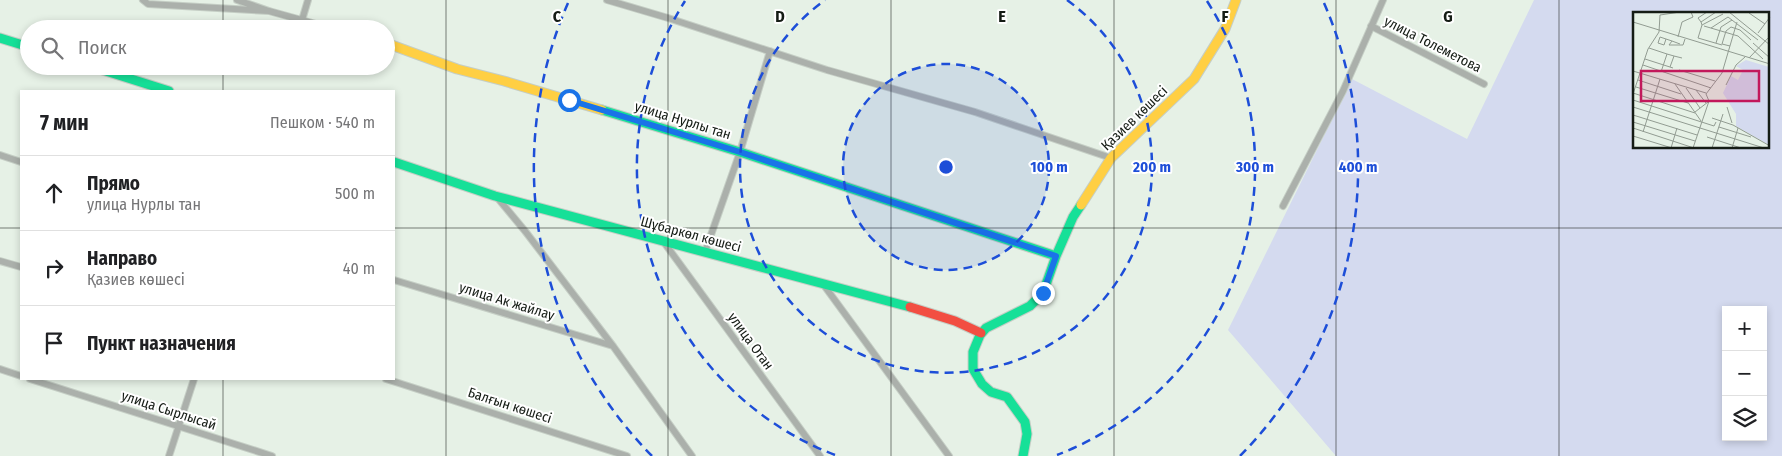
<!DOCTYPE html>
<html lang="ru">
<head>
<meta charset="utf-8">
<style>
  body { margin:0; font-family:"Fira Sans Condensed",sans-serif; background:#f6f6f6; color:#202124 }
  .controls { position:absolute; right:15px; bottom:15px; display:grid; overflow:hidden; border-radius:0px; box-shadow:0 2px 8px #0003 }
  .controls button { width:45px; height:45px; display:grid; place-items:center; padding:0; border:0; border-bottom:1px solid #e0e0e0; background:#fff; color:#202124; font:25px sans-serif }
  .stop { position:absolute; width:15px; height:15px; margin:-11px; border:4px solid #1a73e8; border-radius:50%; background:#fff }
  .stop.end { background:#1a73e8; border-color:#fff; box-shadow:0 1px 5px #0008 }
  .list { margin:0; padding:0; list-style:none }
  h2 { display:flex; justify-content:space-between; align-items:center; height:65px; margin:0; padding:0 20px; font-size:21px }
  h2 small { font-size:16px; font-weight:400; color:#757577 }
  .list li { display:grid; grid-template-columns:32px 1fr auto; gap:15px; align-items:center; box-sizing:border-box; height:75px; padding:0 20px; border-top:1px solid #e0e0e0 }
  .list b { display:block; font-size:19px; white-space:nowrap }
  .list p { margin:0; font-size:16px; white-space:nowrap; color:#757577 }
  .list em { font-size:16px; font-style:normal; color:#757577 }
  .icon { flex:none; width:28px; height:28px; fill:none; stroke:currentColor; stroke-width:2; stroke-linecap:round; stroke-linejoin:round }
  .map { position:relative; flex:none; width:1782px; height:456px; overflow:hidden }
  .search { position:absolute; background:#fff; box-shadow:0 2px 8px #0003; left:20px; top:20px; width:375px; height:55px; display:flex; align-items:center; gap:12px; box-sizing:border-box; padding:0 18px; border-radius:28px; color:#757577; font-size:19px }
  .panel { position:absolute; background:#fff; box-shadow:0 2px 8px #0003; left:20px; top:90px; width:375px; height:290px; border-radius:0px }
  .map>svg:first-child { display:block }
</style>
</head>
<body>
<div class="map">
<svg width="1782" height="456" viewBox="0 0 1782 456">
  <rect width="100%" height="100%" fill="#e6f1e6"/>
  <path fill="#d4daef" fill-rule="evenodd" d="M1534,0H1782V456H1336L1228,330L1352,79L1467,139ZM1634,14H1768V148H1634ZM1726,310H1763V437H1726Z"/>
  <g fill="none" stroke-linecap="round" stroke-linejoin="round">
    <defs>
      <path id="street" d="M143,0L148,4L269,11
        M237,0L269,11L334,29
        M607,0L668,18L827,70L975,112L1111,158
        M302,20L308,0
        M1371,26L1484,84
        M0,155L21,162
        M496,196L525,231L613,346L692,456
        M1283,206L1343,91L1383,0
        M663,241L820,456
        M705,252L740,152L770,51
        M0,261L21,267
        M394,280L613,346
        M823,284L949,456
        M0,369L21,376
        M30,379L272,456
        M386,379L627,456
        M169,456L194,379"/>
      <path id="fast" d="M0,38L29,47
        M90,66L169,91
        M602,110L740,152L1056,256
        M394,162L495,196L910,307
        M1023,456L1027,434L1025,422L1007,397L991,392L982,384L973,369V352L980,335L986,328L1030,306L1043,293L1056,256L1073,217L1081,205"/>
      <path id="slow" d="M386,43L457,69L504,81L602,110
        M1081,205L1111,158L1194,79L1225,29L1236,0"/>
      <path id="jam" d="M910,307L955,321L981,333"/>
    </defs>
    <use href="#street" stroke="#c5cec5" stroke-width="8"/>
    <use href="#fast" stroke="#c5cec5" stroke-width="11"/>
    <use href="#slow" stroke="#c5cec5" stroke-width="11"/>
    <use href="#jam" stroke="#c5cec5" stroke-width="11"/>
    <use href="#street" stroke="#abb0ab" stroke-width="6"/>
    <use href="#fast" stroke="#16e098" stroke-width="9"/>
    <use href="#slow" stroke="#ffcf43" stroke-width="9"/>
    <use href="#jam" stroke="#f24e42" stroke-width="9"/>
  </g>
  <g fill="none" stroke-linecap="round" stroke-linejoin="round">
    <path stroke="#1a73e8" stroke-width="6" d="M569,100L740,152L1056,256L1043,293"/>
  </g>
  <path fill="none" stroke="#151c15" stroke-width="1" stroke-opacity="0.55" d="M223,0V29M446,0V456M668,0V456M891,0V456M1114,0V456M1336,0V456M1559,0V456M223,66V91M0,228H21M394,228H1782M223,379V456"/>
  <circle cx="946" cy="167" r="103" fill="#1d4ed8" fill-opacity=".12"/>
  <g fill="none" stroke="#1d4ed8" stroke-width="2.5" stroke-dasharray="9 6">
    <circle cx="946" cy="167" r="103"/>
    <path d="M1067 0A206 206 0 1 1 825 0"/>
    <path d="M835 455A309 309 0 0 1 685 1M1207 1A309 309 0 0 1 1057 455"/>
    <path d="M652 456A412 412 0 0 1 568 3M1324 3A412 412 0 0 1 1240 456"/>
  </g>
  <g text-anchor="middle" stroke-width="4" stroke-linejoin="round" paint-order="stroke">
    <g font-size="14" fill="#151c15" stroke="#fff">
      <text transform="translate(1433 44) rotate(27)" y="5">улица Толеметова</text>
      <text transform="translate(1134 118) rotate(-44)" y="5">Қазиев көшесі</text>
      <text transform="translate(683 120) rotate(17)" y="5">улица Нурлы тан</text>
      <text transform="translate(691 234) rotate(15)" y="5">Шұбаркөл көшесі</text>
      <text transform="translate(507 301) rotate(17)" y="5">улица Ак жайлау</text>
      <text transform="translate(751 341) rotate(54)" y="5">улица Отан</text>
      <text transform="translate(510 405) rotate(18)" y="5">Балғын көшесі</text>
      <text transform="translate(169 410) rotate(18)" y="5">улица Сырлысай</text>
    </g>
  </g>
  <g transform="translate(1633 12)">
    <rect width="136" height="136" fill="#e6f1e6"/>
    <path d="M113,48L136,55V133L103,114V102L90,81L98,64L105,68L110,58L103,54Z" fill="#d4daef"/>
    <path fill="none" stroke="#929c92" stroke-width="1" d="M96,0L137,33M116,1L132,12M0,10L137,52M68,10L65,6L74,0M69,13L68,10L83,0M71,14L105,24L130,47M78,16L95,5L125,28M125,21L137,5M45,25L49,10L60,5L58,0M33,27L31,33L25,31L27,25L39,29M83,31L88,15L99,8M120,31L137,46M47,32L39,29L36,33H50L52,27M89,33L65,26L69,13L90,2M97,34L89,32L93,19L98,15L107,18L118,28M16,36L34,42M116,46L137,24M12,47L40,56M10,53L78,76M37,55L41,44L49,46M46,58L82,69M0,59L73,81M28,60L34,42L41,44M5,68L48,82M42,72L68,109M93,73L103,53L112,45M3,75L55,91M53,76L67,96M63,78L73,91M0,81L62,101M0,82L15,37L26,20L27,3L47,0M0,88L81,114L83,110M0,95L131,136M94,95L99,111M62,100L75,90M0,103L64,123M79,106L100,113L137,134M0,110L62,129M86,115L118,125M0,116L61,136M10,120L27,67M0,124L39,136M74,125L108,136M38,136L44,116M60,136L76,89L73,82L89,61L104,10M79,136L90,102M99,136L105,116"/>
    <path fill="#c2185b" fill-opacity="0.15" stroke="#c2185b" stroke-width="2.5" d="M8,59H126V89H8Z"/>
    <rect width="136" height="136" fill="none" stroke="#151c15" stroke-width="2.5"/>
  </g>
  <g font-size="16" text-anchor="middle" font-weight="bold" fill="#151c15" stroke="#fff" stroke-width="4" stroke-linejoin="round" paint-order="stroke">
    <text x="557" y="22">C</text>
    <text x="780" y="22">D</text>
    <text x="1002" y="22">E</text>
    <text x="1225" y="22">F</text>
    <text x="1448" y="22">G</text>
  </g>
  <circle cx="946" cy="167" r="8" fill="#1d4ed8" stroke="#fff" stroke-width="2.5"/>
  <g font-size="15" text-anchor="middle" font-weight="bold" fill="#1d4ed8" stroke="#fff" stroke-width="4" stroke-linejoin="round" paint-order="stroke">
    <text x="1049" y="172">100 m</text>
    <text x="1152" y="172">200 m</text>
    <text x="1255" y="172">300 m</text>
    <text x="1358" y="172">400 m</text>
  </g>
</svg>
<div class="controls">
<button>+</button>
<button>−</button>
<button><svg class="icon" aria-label="layers" viewBox="0 0 24 24"><path d="M12 4l9 5-9 5-9-5zM3 14l9 5 9-5"/></svg></button>
</div>
<div class="stop" style="left:569px;top:100px"></div>
<div class="stop end" style="left:1043px;top:293px"></div>
<div class="search"><svg class="icon" aria-label="search" viewBox="0 0 24 24"><circle cx="10" cy="10" r="6"/><path d="M15 15l6 6"/></svg>Поиск</div>
<section class="panel">
<h2>7 мин<small>Пешком · 540 m</small></h2>
<ul class="list">
<li><svg class="icon" aria-label="ahead" viewBox="0 0 24 24"><path d="M12 20V5M6 11l6-6 6 6"/></svg><div><b>Прямо</b><p>улица Нурлы тан</p></div><em>500 m</em></li>
<li><svg class="icon" aria-label="right" viewBox="0 0 24 24"><path d="M7 20v-9h11M14 6l5 5-5 5"/></svg><div><b>Направо</b><p>Қазиев көшесі</p></div><em>40 m</em></li>
<li><svg class="icon" aria-label="arrive" viewBox="0 0 24 24"><path d="M6 21V4h12l-3 4 3 4H6"/></svg><div><b>Пункт назначения</b></div></li>
</ul>
</section>
</div>
</body>
</html>
